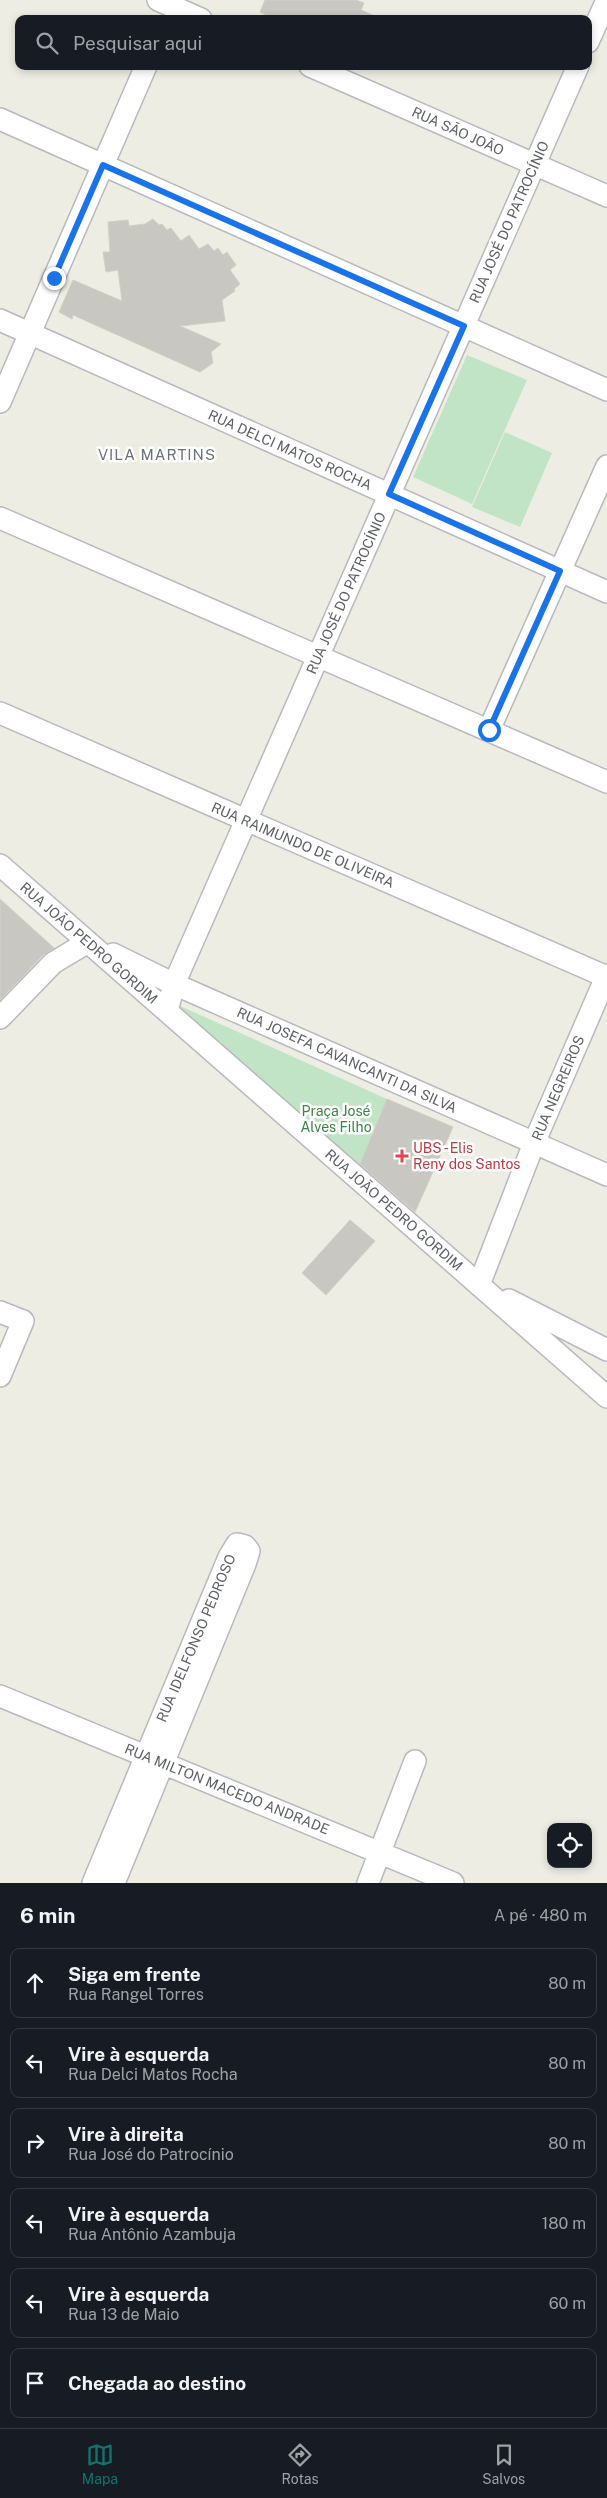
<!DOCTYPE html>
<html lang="pt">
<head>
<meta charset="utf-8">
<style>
  body { margin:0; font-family:"Public Sans",sans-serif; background:#20242c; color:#f1f3f6 }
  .controls { position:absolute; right:15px; bottom:15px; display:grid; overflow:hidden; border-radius:10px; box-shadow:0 2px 8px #0003 }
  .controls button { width:45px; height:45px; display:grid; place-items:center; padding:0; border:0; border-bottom:1px solid #363941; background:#171b24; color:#f1f3f6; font:25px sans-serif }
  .stop { position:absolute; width:15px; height:15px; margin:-11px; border:4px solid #1a73e8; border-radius:50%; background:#fff }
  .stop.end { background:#1a73e8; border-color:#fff; box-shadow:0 1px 5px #0008 }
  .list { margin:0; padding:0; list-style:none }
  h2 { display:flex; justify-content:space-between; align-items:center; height:65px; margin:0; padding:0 20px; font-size:21px }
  h2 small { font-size:16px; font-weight:400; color:#9ea1a6 }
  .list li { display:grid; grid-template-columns:32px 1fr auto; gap:15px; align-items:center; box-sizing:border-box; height:70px; margin:0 10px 10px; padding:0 10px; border:1px solid #363941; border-radius:10px }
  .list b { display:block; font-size:19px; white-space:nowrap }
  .list p { margin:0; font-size:16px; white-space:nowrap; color:#9ea1a6 }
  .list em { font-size:16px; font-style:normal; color:#9ea1a6 }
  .icon { flex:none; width:28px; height:28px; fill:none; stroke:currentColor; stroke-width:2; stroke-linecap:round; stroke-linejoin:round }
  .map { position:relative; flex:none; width:607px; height:1883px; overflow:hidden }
  .search { position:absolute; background:#171b24; box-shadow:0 2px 8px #0003; left:15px; right:15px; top:15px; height:55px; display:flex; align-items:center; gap:12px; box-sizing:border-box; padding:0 18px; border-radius:10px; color:#9ea1a6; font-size:19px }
  .sheet { height:545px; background:#171b24 }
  nav { display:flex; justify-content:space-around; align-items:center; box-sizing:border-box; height:70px; border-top:1px solid #363941; background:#171b24; font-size:14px; color:#9ea1a6 }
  nav a { display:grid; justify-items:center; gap:2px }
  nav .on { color:#0f766e }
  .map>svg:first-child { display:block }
</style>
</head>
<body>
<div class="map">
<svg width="607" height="1883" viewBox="0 0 607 1883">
  <rect width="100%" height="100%" fill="#eeede4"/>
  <path fill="#c2e4c6" d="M467,355L527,380L472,504L413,477Z
    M505,432L552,453L520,527L472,507Z
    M178,1005L387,1099L352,1185L169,1023Z"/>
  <path fill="#c9c7c2" stroke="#d2cfc3" d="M265,0H356L364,3L361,10L381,19H274L260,12Z
    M153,219L159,225L162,224L167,230L171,228L181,241L189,235L199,249L208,244L214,251L218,248L223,255L227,252L236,265L230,270L240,284L234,289L235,291L222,300L225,321L180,326L221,344L211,352L213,363L200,372L73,315L72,319L59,312L73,280L122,301L118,270L106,272L103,252H110L108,222L128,220L129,226L145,224Z
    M0,899L54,948L44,954L0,1000Z
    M387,1099L453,1127L415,1212L360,1164Z
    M350,1220L375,1241L326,1295L302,1273Z"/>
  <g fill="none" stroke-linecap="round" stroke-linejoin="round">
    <defs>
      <path id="minor" d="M158,0L201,19
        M588,42L607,0
        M310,66L607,196
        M0,119L607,390
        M0,320L607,592
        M0,402L146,66
        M0,518L607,782
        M0,713L607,977
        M489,730L607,466
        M0,865L607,1397
        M113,954L174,984L607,1175
        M167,1011L174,984L578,66
        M0,1018L53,963L88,942
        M479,1285L534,1143L607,975
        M509,1300L607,1350
        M0,1312L23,1321L0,1376
        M0,1696L453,1883
        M93,1883L229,1557L237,1544L245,1546L249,1551L245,1564L114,1883
        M368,1883L415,1761"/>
    </defs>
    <use href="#minor" stroke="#b7b9bd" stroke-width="24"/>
    <use href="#minor" stroke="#fff" stroke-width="21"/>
  </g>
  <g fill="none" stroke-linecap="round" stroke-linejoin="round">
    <path stroke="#1a73e8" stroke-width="6" d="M54,278L103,165L464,326L389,494L560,571L489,730"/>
  </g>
  <path fill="#e0444e" stroke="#fff" stroke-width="2" d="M399.5 1148.5h5v5h5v5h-5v5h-5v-5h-5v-5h5z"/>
  <g text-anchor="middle" stroke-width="5" stroke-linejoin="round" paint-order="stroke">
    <g font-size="14" fill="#5c5f64" stroke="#fff">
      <text transform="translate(458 131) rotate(24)" y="5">RUA SÃO JOÃO</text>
      <text transform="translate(509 222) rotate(-66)" y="5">RUA JOSÉ DO PATROCÍNIO</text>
      <text transform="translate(290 450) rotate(24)" y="5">RUA DELCI MATOS ROCHA</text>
      <text transform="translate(346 593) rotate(-66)" y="5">RUA JOSÉ DO PATROCÍNIO</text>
      <text transform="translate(303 845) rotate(23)" y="5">RUA RAIMUNDO DE OLIVEIRA</text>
      <text transform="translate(89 943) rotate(41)" y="5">RUA JOÃO PEDRO GORDIM</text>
      <text transform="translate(347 1060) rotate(24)" y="5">RUA JOSEFA CAVANCANTI DA SILVA</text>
      <text transform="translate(558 1088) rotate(-67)" y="5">RUA NEGREIROS</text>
      <text transform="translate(394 1210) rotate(41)" y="5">RUA JOÃO PEDRO GORDIM</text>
      <text transform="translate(196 1638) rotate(-67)" y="5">RUA IDELFONSO PEDROSO</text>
      <text transform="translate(227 1789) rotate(22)" y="5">RUA MILTON MACEDO ANDRADE</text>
    </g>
    <g font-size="14" fill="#3b8447" stroke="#fff">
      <text x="336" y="1116">Praça José<tspan x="336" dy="16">Alves Filho</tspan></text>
    </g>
    <g font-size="14" fill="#be3a42" stroke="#fff" text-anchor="start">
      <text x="413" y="1153">UBS - Elis<tspan x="413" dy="16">Reny dos Santos</tspan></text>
    </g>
    <g font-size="15" letter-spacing="1" fill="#6d7176" stroke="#fff">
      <text x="157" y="460">VILA MARTINS</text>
    </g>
  </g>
</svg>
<div class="controls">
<button><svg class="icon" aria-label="locate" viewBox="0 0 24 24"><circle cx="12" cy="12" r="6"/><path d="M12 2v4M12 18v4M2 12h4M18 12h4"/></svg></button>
</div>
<div class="stop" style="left:489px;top:730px"></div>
<div class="stop end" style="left:54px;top:278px"></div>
<div class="search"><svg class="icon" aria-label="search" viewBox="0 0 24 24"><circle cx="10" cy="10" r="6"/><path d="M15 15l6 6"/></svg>Pesquisar aqui</div>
</div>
<section class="sheet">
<h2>6 min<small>A pé · 480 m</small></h2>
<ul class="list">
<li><svg class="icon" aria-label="ahead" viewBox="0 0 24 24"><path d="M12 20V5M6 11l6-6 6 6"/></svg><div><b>Siga em frente</b><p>Rua Rangel Torres</p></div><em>80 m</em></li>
<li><svg class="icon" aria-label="left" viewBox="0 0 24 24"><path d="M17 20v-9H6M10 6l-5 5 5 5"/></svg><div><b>Vire à esquerda</b><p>Rua Delci Matos Rocha</p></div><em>80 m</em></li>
<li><svg class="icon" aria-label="right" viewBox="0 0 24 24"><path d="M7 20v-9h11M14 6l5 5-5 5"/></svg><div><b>Vire à direita</b><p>Rua José do Patrocínio</p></div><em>80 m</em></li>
<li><svg class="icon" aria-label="left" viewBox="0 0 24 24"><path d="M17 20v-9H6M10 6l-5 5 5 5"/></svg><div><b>Vire à esquerda</b><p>Rua Antônio Azambuja</p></div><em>180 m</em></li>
<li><svg class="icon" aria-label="left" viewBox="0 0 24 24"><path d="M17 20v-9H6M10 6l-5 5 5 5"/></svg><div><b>Vire à esquerda</b><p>Rua 13 de Maio</p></div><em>60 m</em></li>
<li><svg class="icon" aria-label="arrive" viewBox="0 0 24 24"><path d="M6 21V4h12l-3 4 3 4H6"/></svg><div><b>Chegada ao destino</b></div></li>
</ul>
</section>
<nav>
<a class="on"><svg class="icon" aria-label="map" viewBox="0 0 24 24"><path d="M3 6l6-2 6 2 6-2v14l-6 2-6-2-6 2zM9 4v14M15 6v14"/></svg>Mapa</a>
<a><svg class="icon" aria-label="directions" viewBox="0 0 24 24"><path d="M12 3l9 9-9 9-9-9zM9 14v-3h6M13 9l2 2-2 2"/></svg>Rotas</a>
<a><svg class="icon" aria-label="saved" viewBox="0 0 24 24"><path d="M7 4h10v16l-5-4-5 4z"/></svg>Salvos</a>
</nav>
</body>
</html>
